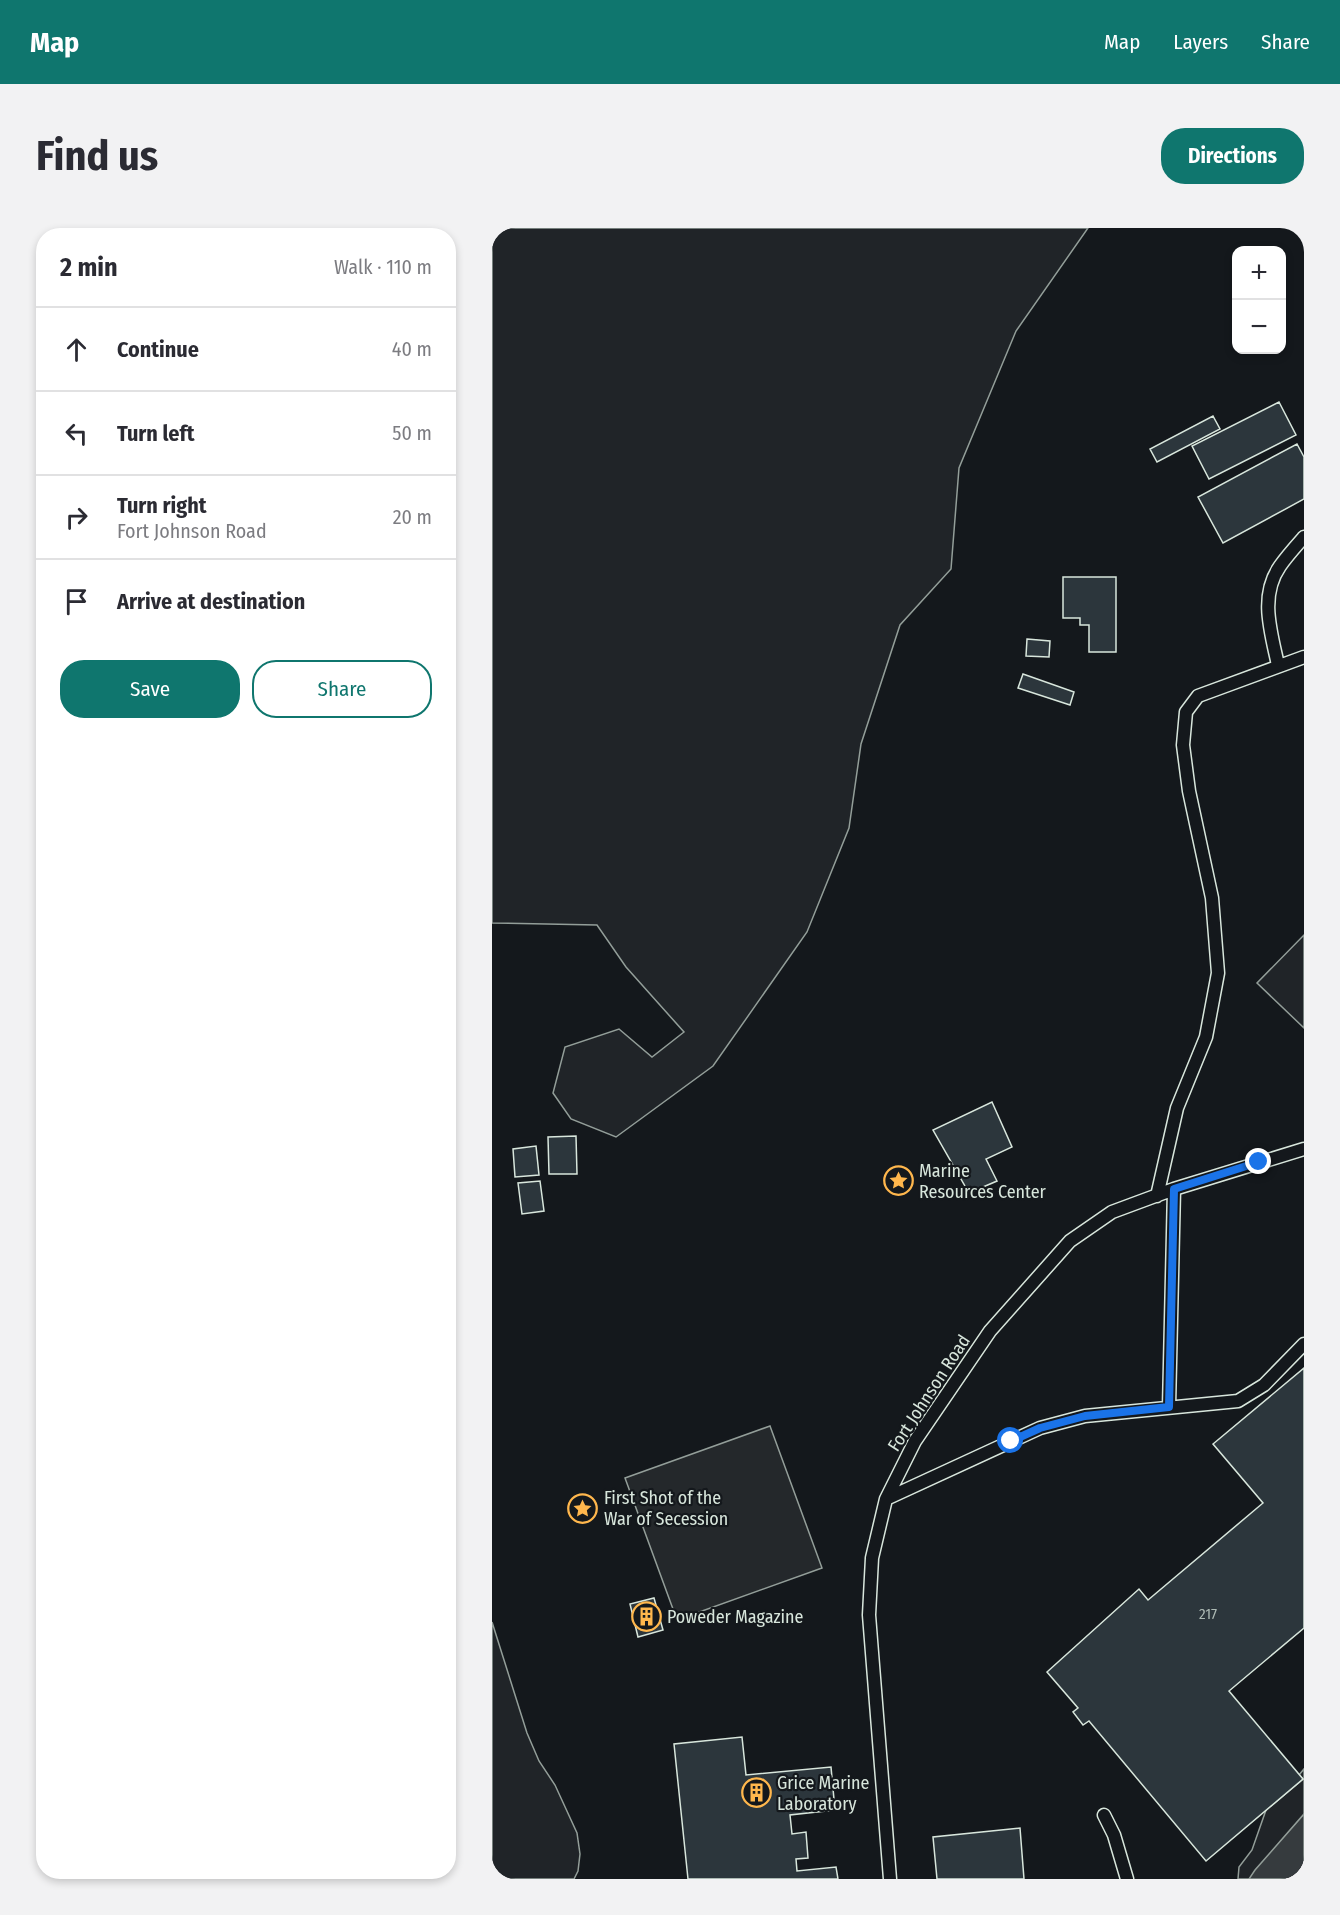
<!DOCTYPE html>
<html lang="en">
<head>
<meta charset="utf-8">
<style>
  body { margin:0; font-family:"Fira Sans Condensed",sans-serif; background:#f2f2f3; color:#2b2b33 }
  .controls { position:absolute; right:18px; top:18px; display:grid; overflow:hidden; border-radius:12px; box-shadow:0 3px 9px #0003 }
  .controls button { width:54px; height:54px; display:grid; place-items:center; padding:0; border:0; border-bottom:2px solid #e1e1e2; background:#fff; color:#2b2b33; font:30px sans-serif }
  .stop { position:absolute; width:18px; height:18px; margin:-14px; border:4px solid #1a73e8; border-radius:50%; background:#fff }
  .stop.end { background:#1a73e8; border-color:#fff; box-shadow:0 2px 6px #0008 }
  .list { margin:0; padding:0; list-style:none }
  h2 { display:flex; justify-content:space-between; align-items:center; height:78px; margin:0; padding:0 24px; font-size:26px }
  h2 small { font-size:20px; font-weight:400; color:#7c7c81 }
  .list li { display:grid; grid-template-columns:39px 1fr auto; gap:18px; align-items:center; box-sizing:border-box; height:84px; padding:0 24px; border-top:2px solid #e1e1e2 }
  .list b { display:block; font-size:22px; white-space:nowrap }
  .list p { margin:0; font-size:20px; white-space:nowrap; color:#7c7c81 }
  .list em { font-size:20px; font-style:normal; color:#7c7c81 }
  .actions { display:flex; gap:12px; padding:18px 24px }
  .actions a { flex:1; padding:14px 0; border:2px solid #0f766e; border-radius:24px; text-align:center; font-size:21px; color:#0f766e }
  .actions .main { background:#0f766e; color:#fff }
  .icon { flex:none; width:33px; height:33px; fill:none; stroke:currentColor; stroke-width:2; stroke-linecap:round; stroke-linejoin:round }
  .map { position:relative; flex:none; width:812px; height:1651px; overflow:hidden; border-radius:24px }
  header { display:flex; align-items:center; gap:36px; box-sizing:border-box; height:84px; padding:0 30px; background:#0f766e; color:#fff }
  header strong { font-size:28px }
  nav { display:flex; gap:33px; margin-inline-start:auto; font-size:21px }
  .intro { display:flex; align-items:center; justify-content:space-between; box-sizing:border-box; height:144px; padding:0 36px }
  h1 { margin:0; font-size:42px }
  .button { padding:15px 27px; border-radius:24px; background:#0f766e; color:#fff; font-size:21px; font-weight:700 }
  main { display:flex; gap:36px; padding:0 36px }
  aside { flex:1; background:#fff; border-radius:24px; box-shadow:0 3px 9px #0003 }
  .map>svg:first-child { display:block }
</style>
</head>
<body>
<header>
<strong>Map</strong>
<nav><a>Map</a><a>Layers</a><a>Share</a></nav>
</header>
<div class="intro"><h1>Find us</h1><a class="button">Directions</a></div>
<main>
<aside>
<h2>2 min<small>Walk · 110 m</small></h2>
<ul class="list">
<li><svg class="icon" aria-label="ahead" viewBox="0 0 24 24"><path d="M12 20V5M6 11l6-6 6 6"/></svg><div><b>Continue</b></div><em>40 m</em></li>
<li><svg class="icon" aria-label="left" viewBox="0 0 24 24"><path d="M17 20v-9H6M10 6l-5 5 5 5"/></svg><div><b>Turn left</b></div><em>50 m</em></li>
<li><svg class="icon" aria-label="right" viewBox="0 0 24 24"><path d="M7 20v-9h11M14 6l5 5-5 5"/></svg><div><b>Turn right</b><p>Fort Johnson Road</p></div><em>20 m</em></li>
<li><svg class="icon" aria-label="arrive" viewBox="0 0 24 24"><path d="M6 21V4h12l-3 4 3 4H6"/></svg><div><b>Arrive at destination</b></div></li>
</ul>
<div class="actions"><a class="main">Save</a><a>Share</a></div>
</aside>
<div class="map">
<svg width="812" height="1651" viewBox="0 0 812 1651">
  <rect width="100%" height="100%" fill="#14181c"/>
  <path fill="#202428" stroke="#939e99" stroke-width="1.5" d="M0,0H596L524,103L467,240L459,341L408,397L369,516L357,600L315,704L221,838L124,909L79,891L61,865L73,819L127,801L160,829L192,804L134,739L105,697L0,695Z
    M812,707V800L765,755Z
    M0,1394L35,1505L47,1533L63,1557L85,1605L88,1626L86,1643L82,1651H0Z
    M812,1541V1651H746L747,1639L760,1622L774,1582L811,1551L807,1547Z"/>
  <path fill="#24282b" stroke="#939e99" stroke-width="1.5" d="M278,1198L330,1340L185,1392L133,1250Z"/>
  <path fill="#363b3e" stroke="#939e99" stroke-width="1.5" d="M812,1586V1651H757L763,1642Z"/>
  <path fill="#2c363c" stroke="#d8e6dc" stroke-width="1.5" d="M787,174L804,207L717,251L700,218Z
    M721,188L728,201L665,234L658,221Z
    M805,216L812,229V271L731,315L706,269Z
    M571,349H624V424H597V397H588V390H571Z
    M535,411L558,413L557,429L534,428Z
    M531,446L582,464L578,477L526,460Z
    M500,874L520,919L494,931L505,953L477,965L441,902Z
    M84,908L85,946H57L56,909Z
    M44,918L47,947L23,949L21,921Z
    M48,953L52,983L30,986L26,955Z
    M812,1140V1400L737,1463L811,1551L714,1633L597,1493L591,1497L581,1484L586,1480L555,1444L647,1361L656,1372L771,1275L721,1216Z
    M162,1370L171,1402L146,1409L138,1376Z
    M250,1509L254,1547L339,1539L343,1582L298,1587L300,1606L314,1604L316,1630L304,1631L305,1643L344,1639L346,1651H196L182,1516Z
    M528,1600L532,1651H445L441,1609Z"/>
  <g fill="none" stroke-linecap="round" stroke-linejoin="round">
    <defs>
      <path id="lane" d="M786,437C779,404 767,368 788,338C795,328 804,318 812,309
        M665,968L685,880L714,809L726,745L720,670L697,563L691,517L694,484L706,468L812,429
        M677,1179L682,961
        M394,1271L548,1200L593,1188L746,1173L772,1157L812,1116
        M612,1587L622,1607L635,1651
        M398,1651L377,1387L380,1330L394,1271L423,1213L498,1103L578,1013L620,984L682,961L812,921"/>
    </defs>
    <use href="#lane" stroke="#d8e6dc" stroke-width="15"/>
    <use href="#lane" stroke="#14181c" stroke-width="12"/>
  </g>
  <g fill="none" stroke-linecap="round" stroke-linejoin="round">
    <path stroke="#1a73e8" stroke-width="8" d="M519,1213L548,1200L593,1188L677,1179L682,961L767,934"/>
  </g>
  <defs>
    <symbol id="sight-ring" viewBox="-11 -11 22 22"><circle r="9.5" fill="#14181c" stroke="#ffb74d" stroke-width="1.5"/><path d="M0-6L1.8-2.2L6-1.7L2.9 1.2L3.7 5.4L0 3.3L-3.7 5.4L-2.9 1.2L-6-1.7L-1.8-2.2Z" fill="#ffb74d"/></symbol>
    <symbol id="building-ring" viewBox="-11 -11 22 22"><circle r="9.5" fill="#14181c" stroke="#ffb74d" stroke-width="1.5"/><path d="M-4-6H4V6H1V3H-1V6H-4ZM-2.5-4.3h1.7v1.8h-1.7ZM.8-4.3h1.7v1.8H.8ZM-2.5-1h1.7V.8h-1.7ZM.8-1h1.7V.8H.8Z" fill="#ffb74d"/></symbol>
  </defs>
  <g fill-rule="evenodd">
    <use href="#sight-ring" x="390" y="936" width="33" height="33"/>
    <use href="#sight-ring" x="74" y="1264" width="33" height="33"/>
    <use href="#building-ring" x="138" y="1372" width="33" height="33"/>
    <use href="#building-ring" x="248" y="1548" width="33" height="33"/>
  </g>
  <g text-anchor="middle" stroke-width="4.5" stroke-linejoin="round" paint-order="stroke">
    <g font-size="15" fill="#adbab4">
      <text x="716" y="1391">217</text>
    </g>
    <g font-size="18" fill="#d8e6dc" stroke="#14181c" text-anchor="start">
      <text x="427" y="949">Marine<tspan x="427" dy="21">Resources Center</tspan></text>
      <text x="112" y="1276">First Shot of the<tspan x="112" dy="21">War of Secession</tspan></text>
      <text x="175" y="1395">Poweder Magazine</text>
      <text x="285" y="1561">Grice Marine<tspan x="285" dy="21">Laboratory</tspan></text>
    </g>
    <g font-size="18" fill="#d8e6dc" stroke="#14181c">
      <text transform="translate(437 1165) rotate(-57)" y="6">Fort Johnson Road</text>
    </g>
  </g>
</svg>
<div class="controls">
<button>+</button>
<button>−</button>
</div>
<div class="stop" style="left:519px;top:1213px"></div>
<div class="stop end" style="left:767px;top:934px"></div>
</div>
</main>
</body>
</html>
